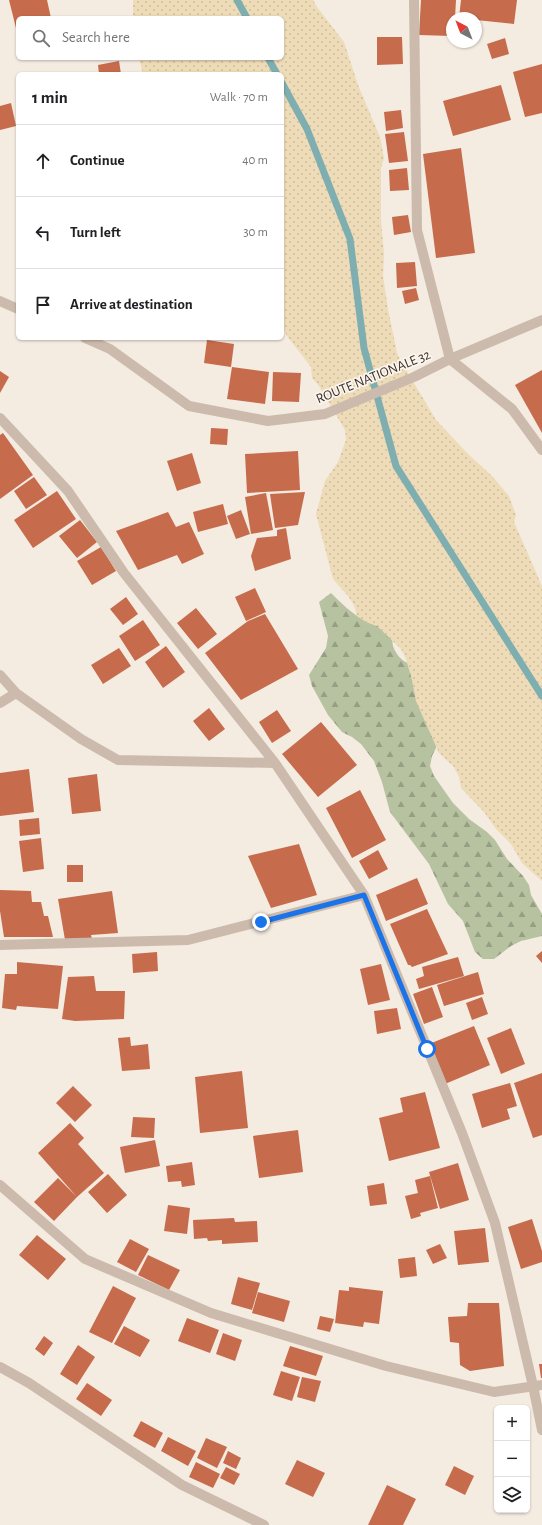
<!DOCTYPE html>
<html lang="en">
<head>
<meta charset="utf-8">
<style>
  body { margin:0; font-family:"Alegreya Sans",sans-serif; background:#f2f2f2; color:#202124 }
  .controls { position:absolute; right:12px; bottom:12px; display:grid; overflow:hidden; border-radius:6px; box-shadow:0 1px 3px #0004 }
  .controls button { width:36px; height:36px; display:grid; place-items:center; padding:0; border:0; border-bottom:1px solid #e0e0e0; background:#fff; color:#202124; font:20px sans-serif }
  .compass { position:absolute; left:446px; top:12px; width:36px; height:36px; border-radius:50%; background:#fff; box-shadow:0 1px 3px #0004; rotate:318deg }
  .stop { position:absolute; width:12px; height:12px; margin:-9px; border:3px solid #1a73e8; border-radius:50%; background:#fff }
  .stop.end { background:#1a73e8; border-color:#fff; box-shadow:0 1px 4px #0008 }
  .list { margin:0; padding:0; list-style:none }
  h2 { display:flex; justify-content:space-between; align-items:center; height:52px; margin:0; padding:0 16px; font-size:17px }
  h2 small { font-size:13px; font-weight:400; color:#757577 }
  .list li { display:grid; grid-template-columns:26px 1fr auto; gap:12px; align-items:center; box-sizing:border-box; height:72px; padding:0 16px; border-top:1px solid #e0e0e0 }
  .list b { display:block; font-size:15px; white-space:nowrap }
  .list em { font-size:13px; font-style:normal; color:#757577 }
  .icon { flex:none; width:22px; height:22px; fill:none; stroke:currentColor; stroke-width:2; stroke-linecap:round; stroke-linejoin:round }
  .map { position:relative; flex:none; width:542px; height:1525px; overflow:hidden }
  .search { position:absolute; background:#fff; box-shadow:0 1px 3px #0004; left:16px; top:16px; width:268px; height:44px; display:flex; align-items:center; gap:10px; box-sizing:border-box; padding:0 14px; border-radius:6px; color:#757577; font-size:15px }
  .panel { position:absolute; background:#fff; box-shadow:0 1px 3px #0004; left:16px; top:72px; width:268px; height:268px; border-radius:6px }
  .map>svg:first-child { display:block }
</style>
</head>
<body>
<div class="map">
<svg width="542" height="1525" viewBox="0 0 542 1525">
  <defs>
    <pattern id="forest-firs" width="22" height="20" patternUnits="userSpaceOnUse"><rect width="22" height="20" fill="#b7c3a0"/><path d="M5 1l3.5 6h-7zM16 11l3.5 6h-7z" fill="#969f83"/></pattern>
    <pattern id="sand-dots" width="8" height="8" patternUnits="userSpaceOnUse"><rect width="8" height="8" fill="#eedcb8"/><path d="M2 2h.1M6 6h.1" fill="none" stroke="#cdbd9e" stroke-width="1.8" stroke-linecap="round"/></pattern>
  </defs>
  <rect width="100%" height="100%" fill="#f4ebe1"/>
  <path fill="url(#forest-firs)" d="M331,593C341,603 351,613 364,620C373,626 384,626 391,635C393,638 392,642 393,646C397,658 406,664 418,667L437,746L432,756L430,766L434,776L453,803L469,819L487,832L495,840L507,859L523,876L529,885L531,895L542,914V936L521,941L511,946L494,959H483L475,952L463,921L448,904L429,864L390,812L382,782L374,761L361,744L352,737L342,732L328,715L312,686L309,675L326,648L328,636L319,602Z"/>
  <path fill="url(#sand-dots)" d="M133,0H313L317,7L344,42L358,85L380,137L384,158L381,168V221L384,254L383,276L388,309L397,353L402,363L436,420L467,453L492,476L509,496L516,515L514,522L542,586V881L522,863L511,844L496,829L484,812L461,788L459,777L454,767L439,753L416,701L412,680L406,659L401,649L377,626L366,622L357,616L354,605L348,596L333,579L316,514L325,481L338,462L346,440L345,430L319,386L312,378L311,367L287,336L282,326V74H143L139,58H282V18H133Z"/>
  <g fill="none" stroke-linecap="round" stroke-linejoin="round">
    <path stroke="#7faeb1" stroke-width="7" d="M237,0L247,18
      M268,58L277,74
      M282,83L307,129L350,239L364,348L396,466L542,696"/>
  </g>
  <path fill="#c66b4c" d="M9,0H47L51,18H18V32H17Z
    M421,0H456L455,18H452V36L419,35Z
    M461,0H517L514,24L476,20V18H459Z
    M377,37H402L403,64L377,65Z
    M505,38L509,54L492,59L487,44Z
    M119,61L121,74H99L98,65Z
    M542,64V113L525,117L513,72Z
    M501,85L511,120L453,136L443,101Z
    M11,103L16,126L0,130V106Z
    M401,110L403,128L386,131L384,112Z
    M404,132L408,161L389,163L385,134Z
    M461,148L475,253L436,258L423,154Z
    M407,168L409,190L390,191L389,170Z
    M408,215L411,232L394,235L392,217Z
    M415,262L417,286L397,288L396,263Z
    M416,288L419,300L405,304L402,291Z
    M207,340L234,344L231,367L204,363Z
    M232,367L269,372L265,404L227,399Z
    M542,370V433L515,385Z
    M0,371L9,377L0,393Z
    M273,372L301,373L299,402L272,401Z
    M211,428L228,429L227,445L210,444Z
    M3,433L33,475L0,499V435Z
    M298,451L300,490L247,493L245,454Z
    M192,453L201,483L177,491L167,461Z
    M34,477L47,495L26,509L14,491Z
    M57,491L76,519L33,548L14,520Z
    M305,492L298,525L275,528L270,494Z
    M266,493L273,530L251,534L245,497Z
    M223,504L228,524L198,532L193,512Z
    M241,510L250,534L236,539L227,516Z
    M168,512L176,527L189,522L204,554L182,564L177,555L138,570L116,531Z
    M80,520L97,542L77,558L59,536Z
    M286,528L291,559L255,571L251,556L257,538L277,536V530Z
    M101,547L116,571L92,585L77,561Z
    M255,588L266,612L246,621L235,597Z
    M126,597L138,614L123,625L110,609Z
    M196,608L217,634L198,649L177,623Z
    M265,614L298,669L241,700L205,653L248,621Z
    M143,620L160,645L135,661L119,636Z
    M166,646L185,672L163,688L145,662Z
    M119,648L131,666L103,684L91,665Z
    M209,708L225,729L209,741L193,721Z
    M277,710L291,731L272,743L259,722Z
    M321,722L357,765L318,797L282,754Z
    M29,769L34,812L0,816V773Z
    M97,774L101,811L72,814L68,778Z
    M360,790L386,840L352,858L326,808Z
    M39,818L40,834L20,836L19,820Z
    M41,838L44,869L23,872L19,841Z
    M299,844L317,895L271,908L248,856Z
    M378,850L388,869L369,879L359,861Z
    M67,865H83V882H67Z
    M417,878L428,904L386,921L376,895Z
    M0,890L31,891L32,902H41L44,916H48L53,937H4L0,911Z
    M112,891L118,933L91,935L92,939L65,940L58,899Z
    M427,909L448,954L412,967L410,965H408L390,924Z
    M542,951V963L536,956Z
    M157,952L158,971L133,973L132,954Z
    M458,957L464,976L419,989L416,979L424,976L422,967Z
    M17,962L63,966L58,1009L17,1006L16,1010L2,1008L5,974H17Z
    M381,964L390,1000L368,1005L360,969Z
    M478,972L484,994L444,1006L437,985Z
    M94,976L96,991H125L124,1019L75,1021L62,1019L68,977Z
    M432,987L443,1017L424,1024L413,994Z
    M482,997L488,1014L472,1020L466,1003Z
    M397,1008L401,1029L377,1034L374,1011Z
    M474,1026L490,1065L445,1084L429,1044Z
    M511,1028L525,1064L501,1074L487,1038Z
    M130,1037L131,1046L148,1044L150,1069L122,1071L118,1038Z
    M242,1071L248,1128L200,1133L195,1077Z
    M542,1073V1135L533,1138L514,1083Z
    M510,1083L517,1106L507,1109L510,1119L482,1128L472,1094Z
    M73,1086L92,1105L75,1122L56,1103Z
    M425,1092L440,1148L389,1161L379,1118L403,1112L400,1098Z
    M133,1117L155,1118L154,1138L131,1137Z
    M70,1123L84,1138L78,1144L104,1173L77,1197L38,1153Z
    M298,1130L303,1172L259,1178L253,1136Z
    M155,1140L160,1166L125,1173L120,1147Z
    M192,1162L195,1185L182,1187L181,1181L168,1182L166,1166Z
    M458,1163L469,1200L440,1209L429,1172Z
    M108,1174L127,1195L107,1213L88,1192Z
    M430,1176L438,1208L420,1213L421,1216L411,1219L405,1196L418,1193L415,1180Z
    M58,1178L77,1197L54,1221L34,1202Z
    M384,1183L387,1204L370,1206L367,1186Z
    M168,1205L190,1208L187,1234L164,1231Z
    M234,1218L235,1222L257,1221L258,1242L222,1244V1240L208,1241L207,1238L194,1239L193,1220Z
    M532,1219L542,1251V1262L521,1269L508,1227Z
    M485,1228L489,1262L458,1265L454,1231Z
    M37,1235L66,1259L48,1280L19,1255Z
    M130,1239L149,1249L136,1272L117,1262Z
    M440,1244L447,1258L433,1264L426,1250Z
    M148,1255L180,1270L169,1290L138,1275Z
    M415,1257L417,1276L400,1278L398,1259Z
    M238,1277L260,1283L252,1310L231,1304Z
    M113,1286L136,1298L112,1343L89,1332Z
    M349,1287L383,1291L379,1324L364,1322L363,1327L335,1323L339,1290L349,1291Z
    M258,1292L290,1301L284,1322L252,1313Z
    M468,1303H499L504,1366L470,1371L460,1365L459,1343L450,1342L448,1317L467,1316Z
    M320,1316L334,1319L330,1332L317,1329Z
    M187,1318L219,1330L210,1353L178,1341Z
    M124,1326L150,1340L140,1357L114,1344Z
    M223,1333L242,1340L235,1361L216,1354Z
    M44,1336L53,1343L44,1356L35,1349Z
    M78,1345L95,1357L77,1385L60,1374Z
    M290,1346L323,1356L316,1376L283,1366Z
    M539,1364H542V1378H541Z
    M281,1371L300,1377L292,1401L273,1395Z
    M302,1377L321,1381L315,1402L297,1397Z
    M87,1383L112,1400L101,1416L76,1399Z
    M141,1421L163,1433L155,1448L133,1436Z
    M168,1437L196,1451L188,1466L161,1451Z
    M206,1438L227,1447L217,1468L197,1458Z
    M228,1451L241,1458L236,1469L223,1463Z
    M297,1460L325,1473L313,1497L285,1484Z
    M196,1462L220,1474L213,1488L189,1477Z
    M454,1466L474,1476L465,1495L445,1485Z
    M226,1467L240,1474L234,1485L220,1478Z
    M387,1485L416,1499L403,1525H368Z"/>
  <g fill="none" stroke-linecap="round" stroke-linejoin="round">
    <path stroke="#ccbbac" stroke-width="10" d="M414,0L417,230L450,359L512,409L542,450
      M0,301L18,309
      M85,338L110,349L189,406L268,421L325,414L414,377L450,359L542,320
      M0,418L68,491L124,573L275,763L364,895L462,1133L495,1223L533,1386L542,1430
      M0,675L16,693L81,739L118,760L275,763
      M0,703L16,693
      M0,945L188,940L364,895
      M0,1185L85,1259L211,1313L386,1366L494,1392L542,1385
      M0,1367L29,1383L182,1485L264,1525"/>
  </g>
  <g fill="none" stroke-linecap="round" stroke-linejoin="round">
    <path stroke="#1a73e8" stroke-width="5" d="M261,922L364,895L427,1049"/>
  </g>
  <g text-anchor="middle" stroke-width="3.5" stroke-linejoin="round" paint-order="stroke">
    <g font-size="14" fill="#3a302b" stroke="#fbf5ee">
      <text transform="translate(373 376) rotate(-22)" y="5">ROUTE NATIONALE 32</text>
    </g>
  </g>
</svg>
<div class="controls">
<button>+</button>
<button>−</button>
<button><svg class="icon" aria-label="layers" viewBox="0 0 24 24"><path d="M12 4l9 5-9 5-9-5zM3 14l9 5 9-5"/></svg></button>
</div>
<svg class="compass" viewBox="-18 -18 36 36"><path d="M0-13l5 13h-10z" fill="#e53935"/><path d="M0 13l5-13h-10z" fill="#757577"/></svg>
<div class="stop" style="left:427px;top:1049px"></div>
<div class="stop end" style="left:261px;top:922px"></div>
<div class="search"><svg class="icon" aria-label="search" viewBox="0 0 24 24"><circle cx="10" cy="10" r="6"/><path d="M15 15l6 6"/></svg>Search here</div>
<section class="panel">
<h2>1 min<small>Walk · 70 m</small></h2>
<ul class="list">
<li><svg class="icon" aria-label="ahead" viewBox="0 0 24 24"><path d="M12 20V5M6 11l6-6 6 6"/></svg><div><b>Continue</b></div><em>40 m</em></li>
<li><svg class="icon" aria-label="left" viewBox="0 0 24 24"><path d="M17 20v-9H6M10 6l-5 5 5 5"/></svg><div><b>Turn left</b></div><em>30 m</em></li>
<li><svg class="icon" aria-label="arrive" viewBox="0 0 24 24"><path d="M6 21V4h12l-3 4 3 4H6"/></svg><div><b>Arrive at destination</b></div></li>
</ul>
</section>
</div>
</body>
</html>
